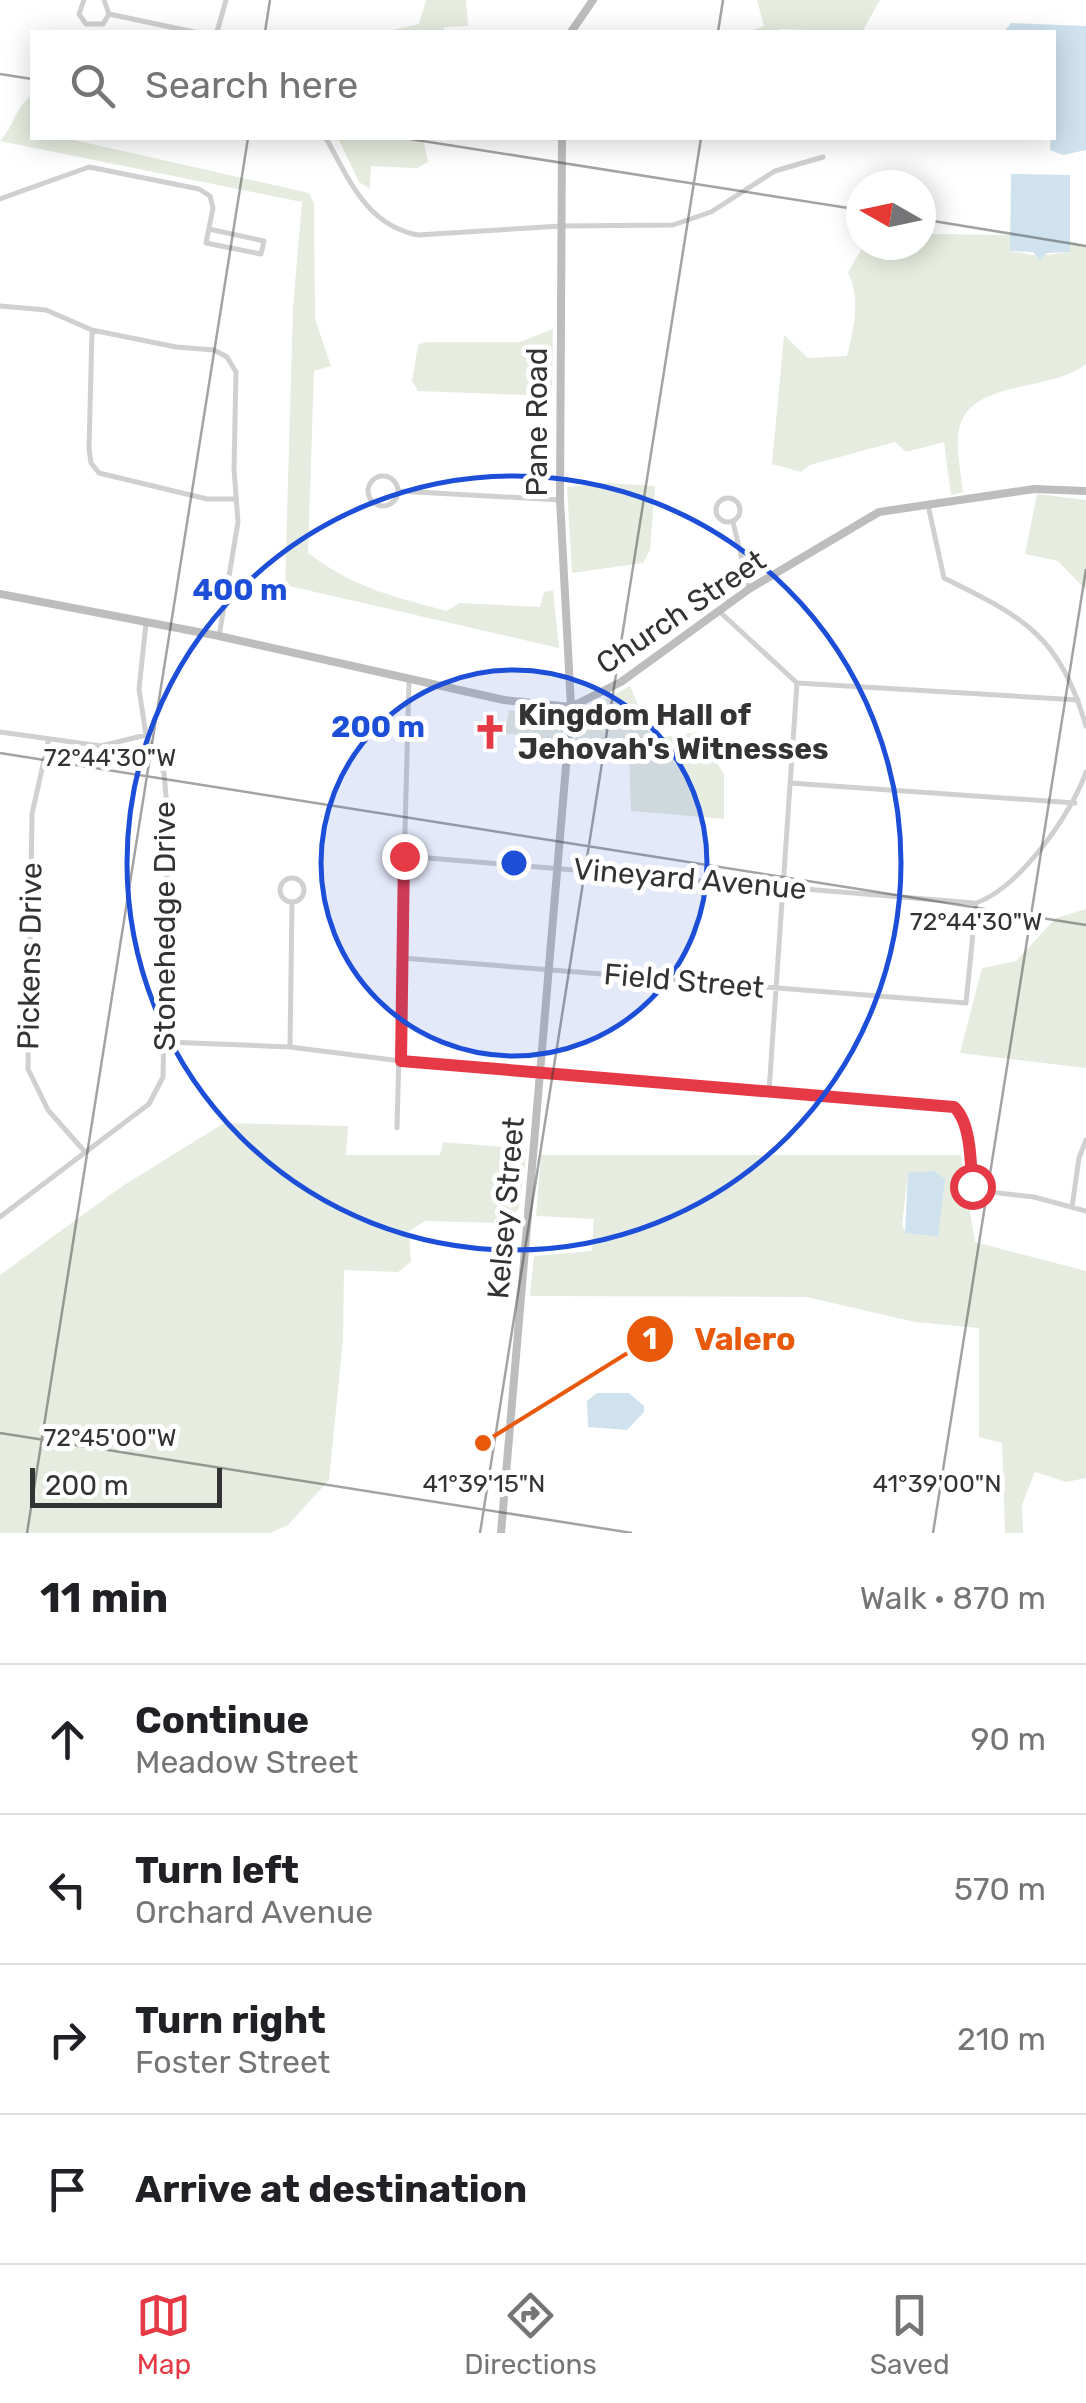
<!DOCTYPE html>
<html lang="en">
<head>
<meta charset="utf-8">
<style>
  body { margin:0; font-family:Rubik,sans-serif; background:#f6f6f6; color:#202124 }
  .compass { position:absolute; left:846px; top:170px; width:90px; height:90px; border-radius:50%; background:#fff; box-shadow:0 5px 25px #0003; rotate:279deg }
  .scale { position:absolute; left:30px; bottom:25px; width:192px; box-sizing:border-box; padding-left:10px; border:5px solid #333; border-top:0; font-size:28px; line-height:35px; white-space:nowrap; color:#333; -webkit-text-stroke:8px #fff; paint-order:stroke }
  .stop { position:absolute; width:30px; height:30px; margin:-22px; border:8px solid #e63946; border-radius:50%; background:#fff }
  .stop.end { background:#e63946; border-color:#fff; box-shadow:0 2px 10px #0008 }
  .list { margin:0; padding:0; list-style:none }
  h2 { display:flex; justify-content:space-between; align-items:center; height:130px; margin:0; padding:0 40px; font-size:42px }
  h2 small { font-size:32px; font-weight:400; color:#757577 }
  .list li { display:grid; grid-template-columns:65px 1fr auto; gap:30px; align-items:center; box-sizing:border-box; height:150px; padding:0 40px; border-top:2px solid #e0e0e0 }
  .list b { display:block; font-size:38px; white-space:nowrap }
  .list p { margin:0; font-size:32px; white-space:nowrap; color:#757577 }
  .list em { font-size:32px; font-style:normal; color:#757577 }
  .icon { flex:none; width:55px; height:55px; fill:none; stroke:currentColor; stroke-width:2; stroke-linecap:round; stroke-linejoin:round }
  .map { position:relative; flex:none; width:1086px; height:1533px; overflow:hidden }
  .search { position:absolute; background:#fff; box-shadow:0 5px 25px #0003; left:30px; right:30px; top:30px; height:110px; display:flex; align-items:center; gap:25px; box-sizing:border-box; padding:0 35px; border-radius:0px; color:#757577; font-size:38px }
  .sheet { height:730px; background:#fff }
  nav { display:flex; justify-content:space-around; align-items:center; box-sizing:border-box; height:140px; border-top:2px solid #e0e0e0; background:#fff; font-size:28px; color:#757577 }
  nav a { display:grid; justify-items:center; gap:5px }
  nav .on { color:#e63946 }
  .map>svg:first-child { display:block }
</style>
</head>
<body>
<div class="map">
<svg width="1086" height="1533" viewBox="0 0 1086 1533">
  <rect width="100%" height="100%" fill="#fff"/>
  <path fill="#e6ecdf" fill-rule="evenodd" d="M426,0H466L468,26L444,27L443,32H385L419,24Z
    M757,0H880L862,32L780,29L778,32H748L764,26Z
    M30,96L32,138H65L309,193L314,203L315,319L331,366L314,371L308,553C356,589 390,595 446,611L460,603L540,607L544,592L553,590L559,648L285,585L293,307L302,202L0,141C15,125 13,112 30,96Z
    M338,138H423L428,162L417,168L371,166L370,189L359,182Z
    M921,226L929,234L1010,235V251L1038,256L1070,252V241L1086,246V364C1050,394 962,377 958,437C957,455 961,474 963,492L951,495L944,442L906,452L895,442L810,465L801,472L772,464L784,335L808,358L847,356C854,327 861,301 848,272L864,245H921Z
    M553,329L552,396L418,391L412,381L418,345L426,342H520Z
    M606,483L655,486L650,550L643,563L572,573L567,487Z
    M1037,494L1086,500V590L1058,561L1025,554Z
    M630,686L652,739L697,732L724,774V819L631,811L629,754L575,747L576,716Z
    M509,710L557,716L564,723L562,743L505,733Z
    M1086,909V1068L960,1053L982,968L1016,961L1056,918Z
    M224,1123L348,1126L346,1155H440L443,1142L527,1149L519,1209L503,1223L425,1221L409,1231L411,1262L398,1272L344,1270L343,1339L329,1480L288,1525L270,1533H0V1275L121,1187Z
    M541,1155H961L975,1242L1086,1271V1478L1066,1482L1035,1472L1022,1505L1023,1533H1005L1002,1443L979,1437V1328L915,1322L806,1297L530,1296L534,1256L592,1251L594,1219L536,1216ZM908,1173L938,1237L906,1233L902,1225Z"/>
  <path fill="#cfe2ee" d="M1011,23L1086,26V150L1063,155L1050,150L1054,32H1004Z
    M1011,174L1070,175V252L1047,253L1040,260L1033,252L1010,251Z
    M934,1171L945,1179L938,1237L905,1233L908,1173Z
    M597,1393H629L644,1406V1412L627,1430L588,1427L587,1401Z"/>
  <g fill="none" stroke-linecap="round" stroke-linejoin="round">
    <path stroke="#d0d0d0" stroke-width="5" d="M84,0L79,14L86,24H103L109,14
      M104,0L109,14
      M109,14L194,32
      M217,32L226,0
      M326,138C349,179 366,225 418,235L561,226L673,225L711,212L775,171L823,157
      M0,199L89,167L199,189L210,196L213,208L206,243L261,254L264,241L209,229
      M0,306L46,310L92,330L176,347L214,350L227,357L236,372L234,469L238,522L219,636
      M92,330L89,449L91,463L99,473L207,499H236
      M368 491a15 15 0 1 1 30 0a15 15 0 1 1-30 0Z
      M398,491L560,500
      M716 510a12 12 0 1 1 24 0a12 12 0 1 1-24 0Z
      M928,505L944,578C1025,618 1059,635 1086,726
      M733,522L749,589
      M721,613L797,683L769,1091
      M797,683L1078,700
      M0,732L101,746L146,735
      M48,742L32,814L28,1069L48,1110L85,1152
      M790,783L1075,803
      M404,856L974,903
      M280 890a12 12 0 1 1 24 0a12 12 0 1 1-24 0Z
      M402,958L966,1003L976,903C1019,888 1071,815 1086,772
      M167,1042L290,1047L401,1061L954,1107C973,1124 968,1166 973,1190L1034,1197L1086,1211
      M290,1047L292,902
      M397,1128L409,681
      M1072,1207L1079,1158L1086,1140
      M0,1217L149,1104L163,1077L168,818L164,773L146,735L139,689L146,623"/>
    <path stroke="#bdbdbd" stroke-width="8" d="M571,32L593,0
      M0,594L219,636L504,700L571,707L621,682L749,589L879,512L1034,489L1086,491
      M501,1533L571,707L560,500L562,138"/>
  </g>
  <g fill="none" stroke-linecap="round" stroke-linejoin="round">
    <path stroke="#e63946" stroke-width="12" d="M404,856L401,1061L954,1107C971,1122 971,1164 972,1186"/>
  </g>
  <path fill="none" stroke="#333" stroke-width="2.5" stroke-opacity="0.45" d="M265,32L270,0M718,32L723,0M0,74L32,79M404,138L861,210M921,219L1086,246M0,753L1086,925M0,1433L632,1533M27,1533L248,138M480,1533L701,138M933,1533L1086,569"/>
  <circle cx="514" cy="863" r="193" fill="#1d4ed8" fill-opacity=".12"/>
  <g fill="none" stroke="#1d4ed8" stroke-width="5">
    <circle cx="514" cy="863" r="193"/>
    <circle cx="514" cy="863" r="387"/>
  </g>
  <defs>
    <symbol id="church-bare" viewBox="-9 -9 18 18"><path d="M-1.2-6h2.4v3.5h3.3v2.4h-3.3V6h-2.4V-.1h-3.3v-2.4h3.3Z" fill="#e63946" stroke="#fff" stroke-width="2.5" paint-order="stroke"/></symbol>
  </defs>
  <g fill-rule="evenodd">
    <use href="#church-bare" x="465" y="707" width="50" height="50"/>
  </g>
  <g text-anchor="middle" stroke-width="10" stroke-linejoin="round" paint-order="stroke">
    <g font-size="30" fill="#333" stroke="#fff">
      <text transform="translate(537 422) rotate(-90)" y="10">Pane Road</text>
      <text transform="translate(681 612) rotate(-34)" y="10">Church Street</text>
      <text transform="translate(690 879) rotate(5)" y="10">Vineyard Avenue</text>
      <text transform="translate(165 926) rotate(-90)" y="10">Stonehedge Drive</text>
      <text transform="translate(30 956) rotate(-89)" y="10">Pickens Drive</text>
      <text transform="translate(684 981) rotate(5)" y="10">Field Street</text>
      <text transform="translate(506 1208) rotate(-85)" y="10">Kelsey Street</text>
    </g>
    <g font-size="30" font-weight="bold" fill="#333" stroke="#fff" text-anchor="start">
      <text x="518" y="725">Kingdom Hall of<tspan x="518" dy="34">Jehovah's Witnesses</tspan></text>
    </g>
  </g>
  <g font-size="25" text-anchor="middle" fill="#333" stroke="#fff" stroke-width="10" stroke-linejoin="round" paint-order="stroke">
    <text x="110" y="766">72°44'30"W</text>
    <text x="976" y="930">72°44'30"W</text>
    <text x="110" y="1446">72°45'00"W</text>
    <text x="484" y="1492">41°39'15"N</text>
    <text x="937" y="1492">41°39'00"N</text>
  </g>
  <circle cx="514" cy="863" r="15" fill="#1d4ed8" stroke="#fff" stroke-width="5"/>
  <g font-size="30" text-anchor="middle" font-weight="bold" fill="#1d4ed8" stroke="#fff" stroke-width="10" stroke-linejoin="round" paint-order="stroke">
    <text x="240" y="600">400 m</text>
    <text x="378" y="737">200 m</text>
  </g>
  <path fill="none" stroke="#e8590c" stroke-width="4" d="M483 1443L650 1339"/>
  <g fill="#e8590c" stroke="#fff" stroke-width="4">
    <circle cx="483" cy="1443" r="10"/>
    <circle cx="650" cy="1339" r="25"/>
  </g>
  <g font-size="30" text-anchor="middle" font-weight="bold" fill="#fff">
    <text x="650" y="1349">1</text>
  </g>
  <g font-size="32" text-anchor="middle" font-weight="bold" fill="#e8590c" stroke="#fff" stroke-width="10" stroke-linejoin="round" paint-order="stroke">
    <text x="745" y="1350">Valero</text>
  </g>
</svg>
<svg class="compass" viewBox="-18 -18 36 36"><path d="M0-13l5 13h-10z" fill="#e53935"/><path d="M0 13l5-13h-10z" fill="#757577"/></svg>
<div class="scale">200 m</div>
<div class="stop" style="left:972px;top:1186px"></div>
<div class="stop end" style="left:404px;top:856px"></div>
<div class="search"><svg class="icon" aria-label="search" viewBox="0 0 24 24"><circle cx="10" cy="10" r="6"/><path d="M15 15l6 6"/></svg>Search here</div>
</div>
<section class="sheet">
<h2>11 min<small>Walk · 870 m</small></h2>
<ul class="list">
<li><svg class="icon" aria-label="ahead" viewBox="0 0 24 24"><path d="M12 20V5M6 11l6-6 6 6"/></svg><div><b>Continue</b><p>Meadow Street</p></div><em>90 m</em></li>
<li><svg class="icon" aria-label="left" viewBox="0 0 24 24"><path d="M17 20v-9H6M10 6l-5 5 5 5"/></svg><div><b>Turn left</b><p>Orchard Avenue</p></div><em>570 m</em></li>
<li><svg class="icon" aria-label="right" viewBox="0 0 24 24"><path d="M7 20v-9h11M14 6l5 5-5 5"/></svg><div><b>Turn right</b><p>Foster Street</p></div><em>210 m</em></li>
<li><svg class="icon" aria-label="arrive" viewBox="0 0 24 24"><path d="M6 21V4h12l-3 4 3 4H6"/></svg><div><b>Arrive at destination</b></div></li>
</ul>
</section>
<nav>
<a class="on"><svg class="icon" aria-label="map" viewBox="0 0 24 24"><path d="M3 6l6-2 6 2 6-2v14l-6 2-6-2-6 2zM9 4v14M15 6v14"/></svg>Map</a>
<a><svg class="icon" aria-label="directions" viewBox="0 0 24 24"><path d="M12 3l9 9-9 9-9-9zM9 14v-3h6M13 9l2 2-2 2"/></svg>Directions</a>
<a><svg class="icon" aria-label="saved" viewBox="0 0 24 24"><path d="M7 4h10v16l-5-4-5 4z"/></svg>Saved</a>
</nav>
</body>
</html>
